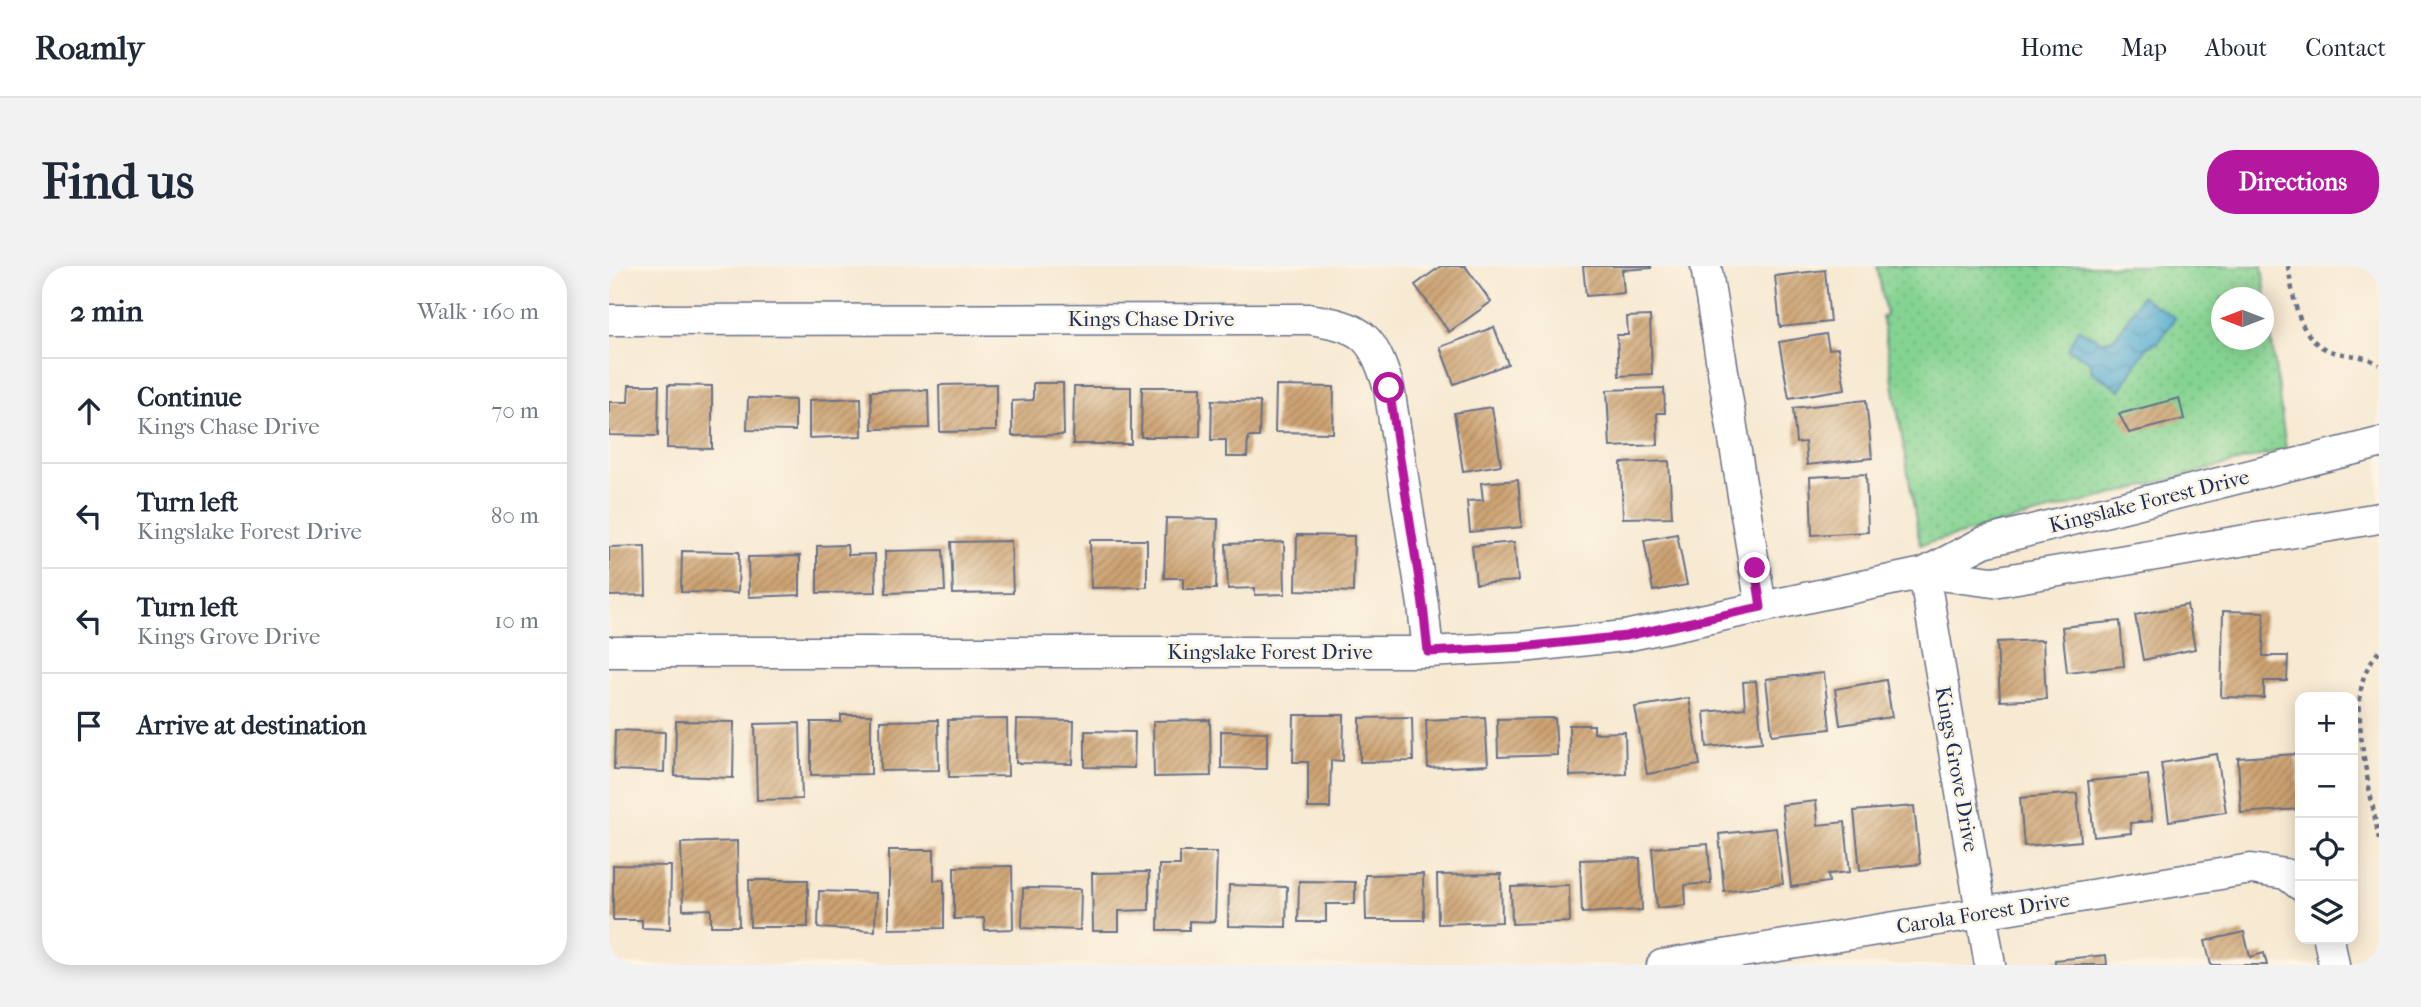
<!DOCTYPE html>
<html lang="en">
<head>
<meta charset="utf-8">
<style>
  body { margin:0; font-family:"IM FELL French Canon",serif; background:#f2f2f3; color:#1f2937 }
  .controls { position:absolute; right:21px; bottom:21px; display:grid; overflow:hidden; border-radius:14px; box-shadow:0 4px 18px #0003 }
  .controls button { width:63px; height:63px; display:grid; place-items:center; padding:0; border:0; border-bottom:2px solid #e0e1e3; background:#fff; color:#1f2937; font:35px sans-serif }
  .compass { position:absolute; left:1602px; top:21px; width:63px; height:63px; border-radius:50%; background:#fff; box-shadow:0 4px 18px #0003; rotate:270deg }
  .stop { position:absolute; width:21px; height:21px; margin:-16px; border:5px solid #b5179e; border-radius:50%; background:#fff }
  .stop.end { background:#b5179e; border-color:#fff; box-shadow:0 2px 7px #0008 }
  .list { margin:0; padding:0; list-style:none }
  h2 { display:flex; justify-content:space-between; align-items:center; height:91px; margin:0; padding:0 28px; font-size:30px }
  h2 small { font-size:23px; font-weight:400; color:#747a83 }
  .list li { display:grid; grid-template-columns:46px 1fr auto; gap:21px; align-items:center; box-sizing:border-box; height:105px; padding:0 28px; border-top:2px solid #e0e1e3 }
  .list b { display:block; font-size:26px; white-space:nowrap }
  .list p { margin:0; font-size:23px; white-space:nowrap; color:#747a83 }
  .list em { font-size:23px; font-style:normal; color:#747a83 }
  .icon { flex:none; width:38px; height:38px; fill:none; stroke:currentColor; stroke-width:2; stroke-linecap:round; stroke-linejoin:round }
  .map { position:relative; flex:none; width:1770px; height:699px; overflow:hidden; border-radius:28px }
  header { display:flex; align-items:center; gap:42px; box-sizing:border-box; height:98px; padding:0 35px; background:#fff; border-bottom:2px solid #e0e1e3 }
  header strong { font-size:33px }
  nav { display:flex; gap:38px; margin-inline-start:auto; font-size:24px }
  .intro { display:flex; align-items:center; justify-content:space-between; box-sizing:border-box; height:168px; padding:0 42px }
  h1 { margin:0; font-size:49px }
  .button { padding:18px 32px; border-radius:28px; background:#b5179e; color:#fff; font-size:24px; font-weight:700 }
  main { display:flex; gap:42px; padding:0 42px }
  aside { flex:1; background:#fff; border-radius:28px; box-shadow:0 4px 18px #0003 }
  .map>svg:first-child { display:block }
</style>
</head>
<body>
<header>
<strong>Roamly</strong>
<nav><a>Home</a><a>Map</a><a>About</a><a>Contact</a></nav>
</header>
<div class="intro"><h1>Find us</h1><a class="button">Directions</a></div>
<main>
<aside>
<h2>2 min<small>Walk · 160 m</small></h2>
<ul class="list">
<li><svg class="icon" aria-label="ahead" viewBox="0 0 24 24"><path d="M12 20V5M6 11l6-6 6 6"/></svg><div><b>Continue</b><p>Kings Chase Drive</p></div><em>70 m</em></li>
<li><svg class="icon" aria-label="left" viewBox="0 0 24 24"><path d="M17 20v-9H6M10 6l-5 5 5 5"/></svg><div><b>Turn left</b><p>Kingslake Forest Drive</p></div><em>80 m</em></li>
<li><svg class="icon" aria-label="left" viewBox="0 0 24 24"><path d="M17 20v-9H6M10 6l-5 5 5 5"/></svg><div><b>Turn left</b><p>Kings Grove Drive</p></div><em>10 m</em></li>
<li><svg class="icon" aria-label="arrive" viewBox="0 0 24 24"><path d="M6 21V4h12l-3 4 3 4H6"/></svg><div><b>Arrive at destination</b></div></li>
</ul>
</aside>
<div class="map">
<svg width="1770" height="699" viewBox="0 0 1770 699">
  <defs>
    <pattern id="park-dots" width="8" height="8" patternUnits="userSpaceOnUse" patternTransform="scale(1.75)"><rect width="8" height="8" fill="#85d392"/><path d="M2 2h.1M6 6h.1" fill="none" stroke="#72b580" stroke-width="1.8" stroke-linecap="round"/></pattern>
    <pattern id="water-waves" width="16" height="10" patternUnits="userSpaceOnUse" patternTransform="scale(1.75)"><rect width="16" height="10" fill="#54acd1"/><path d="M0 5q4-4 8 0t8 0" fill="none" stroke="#458cad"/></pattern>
    <pattern id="building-hatch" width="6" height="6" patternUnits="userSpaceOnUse" patternTransform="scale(1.75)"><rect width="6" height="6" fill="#cda372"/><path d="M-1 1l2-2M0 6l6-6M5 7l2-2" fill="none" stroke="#a68561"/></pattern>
  </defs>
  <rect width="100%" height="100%" fill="#fcf5e5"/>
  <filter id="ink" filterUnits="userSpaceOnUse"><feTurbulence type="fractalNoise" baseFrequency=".0143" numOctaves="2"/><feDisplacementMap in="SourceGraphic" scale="14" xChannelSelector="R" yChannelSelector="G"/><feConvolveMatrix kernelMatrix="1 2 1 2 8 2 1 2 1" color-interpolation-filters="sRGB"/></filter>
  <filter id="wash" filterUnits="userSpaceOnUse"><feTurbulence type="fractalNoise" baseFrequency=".00686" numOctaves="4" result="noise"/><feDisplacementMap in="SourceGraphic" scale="28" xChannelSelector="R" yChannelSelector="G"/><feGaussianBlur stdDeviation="1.57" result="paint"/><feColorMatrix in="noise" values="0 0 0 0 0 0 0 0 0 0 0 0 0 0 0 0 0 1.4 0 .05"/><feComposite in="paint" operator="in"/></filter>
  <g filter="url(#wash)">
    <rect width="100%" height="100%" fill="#f7e9d2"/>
    <path fill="url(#park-dots)" stroke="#508178" stroke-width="2" fill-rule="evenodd" d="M1268,0H1653L1677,183L1311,279L1273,51L1277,50ZM1612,32H1654V74H1612Z"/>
    <path fill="url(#water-waves)" stroke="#386e98" stroke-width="2" d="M1532,30L1566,52L1550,76L1538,81L1511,124L1483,106L1480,95L1459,83L1469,63L1494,76L1507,71Z"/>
    <g id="blocks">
      <path fill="url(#building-hatch)" d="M832,0H856L882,36L840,66L806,19Z
        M974,0H1042V2L1013,4L1015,27L977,30Z
        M1216,4L1221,56L1171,61L1166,10Z
        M1041,50L1043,108L1010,110L1008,69H1019L1018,51Z
        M885,61L899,98L845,118L831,81Z
        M1217,68L1220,83L1229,82L1236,123L1180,132L1170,76Z
        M424,117H454L455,169L403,170V135L424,134Z
        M387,118V165L331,166L330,119Z
        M20,119H50L49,170L0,169V136H19Z
        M59,119L103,120V183L58,182Z
        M667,120L725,121L724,167L666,166Z
        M465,121H522V178H464Z
        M533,121H592L591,171H532Z
        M1055,122L1056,147H1048L1049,179L1001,181L998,124Z
        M319,124L320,162L263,163L262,125Z
        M139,132L186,134V165L138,164Z
        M252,132L253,170L200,172V134Z
        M1570,132L1575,153L1520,167L1510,148Z
        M603,134L651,136L650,171H639L638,191H617V174H602Z
        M1257,134L1263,192L1198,199L1196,176L1187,177L1184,142Z
        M883,141L892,199L854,205L845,147Z
        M1060,195L1063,251L1014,252L1012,197Z
        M1257,208L1259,266L1203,269L1201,211Z
        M909,214L913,261L861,266L858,235L874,234L872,217Z
        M557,252L609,253L607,323H574V312H555Z
        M1068,268L1078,319L1044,325L1035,274Z
        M688,269L745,270L744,326L687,324Z
        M481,274H538V321L482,322Z
        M402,275L404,327L344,328L342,276Z
        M675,276L676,328L646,329V322L619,323L617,278Z
        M905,276L909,315L867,318L863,280Z
        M238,279L239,289L266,288L267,326L208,327V280Z
        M36,280L37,329L0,330V281Z
        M334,284L336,325L277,327L276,285Z
        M73,285L130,286L129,327L72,326Z
        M191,290V329L140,331L139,291Z
        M1578,339L1586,383L1534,394L1526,349Z
        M1614,345L1655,346L1654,390H1679L1678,415H1655V432L1612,431Z
        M1511,355L1515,400L1458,406L1453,361Z
        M1434,374L1437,433L1391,435L1388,376Z
        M1215,407L1221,463L1163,469L1157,413Z
        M1277,414L1283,451L1231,459L1226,423Z
        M1147,415L1153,476L1098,481L1095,446L1136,442L1134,416Z
        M1080,432L1091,499L1038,508L1026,441Z
        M232,449H262V508L202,509V456H232Z
        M685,449H735L734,495L722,494L721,542H699V496H684Z
        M803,451L804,495L751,496V452Z
        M876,451L879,499L819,502L817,454Z
        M946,452L948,489L889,491L888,453Z
        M398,453L399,510L340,511L339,454Z
        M329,454L330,504L272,505L271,455Z
        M408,454L465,455L464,498L407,497Z
        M601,454L602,510L545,511L544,455Z
        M67,455L125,456L124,512L66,510Z
        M191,457L193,533L148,534L146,458Z
        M960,459H985V467L1016,466L1017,508L961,510Z
        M6,464L56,466L55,506L5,504Z
        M476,465L526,466L525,502L476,501Z
        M612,465L658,466V503L612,502Z
        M1608,488L1617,546L1560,555L1552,497Z
        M1688,488L1691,543L1632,547L1629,492Z
        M1539,509L1543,555L1521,557L1522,567L1485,571L1479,515Z
        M1468,527L1472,575L1415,580L1411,532Z
        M1207,535L1209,559L1236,556L1241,606L1219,608L1220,616L1182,621L1173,539Z
        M1305,540L1311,598L1251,604L1245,545Z
        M1167,562L1174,618L1115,625L1110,568Z
        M128,575L130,660H102V643L74,644L72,577Z
        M1099,578L1102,617L1076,619L1077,639L1048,642L1043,582Z
        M280,584H325V614H335V662L280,663Z
        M571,586H608L606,656L580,655V664H549L550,599H571Z
        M1031,592L1033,644L973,647L971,594Z
        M4,599L62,600L61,663L33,662V654H4Z
        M403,600L404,663L376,664L375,652L345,653V601Z
        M540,606V644L510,645V665H484L483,607Z
        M814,608L815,654H757L756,609Z
        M892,608L893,656L829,658L828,609Z
        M140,614H199V661H141Z
        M690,615L746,616V638H717V656H689Z
        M620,619L678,621L677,661L619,660Z
        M960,619L961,656L903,658L902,621Z
        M414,622L472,623L471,664L413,662Z
        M210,625L267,627L266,665L209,662Z
        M1635,666L1641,691L1655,687L1658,699H1602L1596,675Z
        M1497,689L1498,699H1446V694Z"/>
    </g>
  </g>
  <g filter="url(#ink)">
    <use href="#blocks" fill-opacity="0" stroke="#687087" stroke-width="2"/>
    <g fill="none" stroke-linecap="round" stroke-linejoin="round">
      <defs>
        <path id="street" d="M1097,0L1152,341
          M0,54L700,53C754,61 763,69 780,122L814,339L819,386
          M1315,307L1384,316L1770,252
          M1315,307L1381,699
          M0,386H819L913,381L1016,370L1315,307L1375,276L1770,177
          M1720,673L1725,699
          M1053,699L1642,603L1677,608L1691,619"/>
      </defs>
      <use href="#street" stroke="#687087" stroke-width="33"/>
      <path stroke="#687087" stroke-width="4.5" stroke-dasharray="5 5" stroke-linecap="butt" d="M1679,0C1685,34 1689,80 1729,87C1743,90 1759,90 1770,99
        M1770,385C1762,395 1755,406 1753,418C1744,458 1763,532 1770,574"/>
      <use href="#street" stroke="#fff" stroke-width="30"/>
    </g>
  </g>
  <g fill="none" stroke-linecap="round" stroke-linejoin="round" filter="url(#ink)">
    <path stroke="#b5179e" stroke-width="9" d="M780,122L814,339L819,386L913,381L1017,370L1152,341L1146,302"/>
  </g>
  <g text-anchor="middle" stroke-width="5" stroke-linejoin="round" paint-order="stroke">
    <g font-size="21" fill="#1b2f5e" stroke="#fcf5e5">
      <text x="542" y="60">Kings Chase Drive</text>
      <text transform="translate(1540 235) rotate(-14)" y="7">Kingslake Forest Drive</text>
      <text x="661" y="393">Kingslake Forest Drive</text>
      <text transform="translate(1348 503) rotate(80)" y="7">Kings Grove Drive</text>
      <text transform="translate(1374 647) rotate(-9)" y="7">Carola Forest Drive</text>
    </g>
  </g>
</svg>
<div class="controls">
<button>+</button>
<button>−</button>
<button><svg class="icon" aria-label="locate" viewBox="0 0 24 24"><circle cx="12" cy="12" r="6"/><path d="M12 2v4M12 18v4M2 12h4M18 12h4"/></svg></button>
<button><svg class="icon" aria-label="layers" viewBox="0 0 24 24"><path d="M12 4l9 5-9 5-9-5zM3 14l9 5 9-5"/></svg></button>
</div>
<svg class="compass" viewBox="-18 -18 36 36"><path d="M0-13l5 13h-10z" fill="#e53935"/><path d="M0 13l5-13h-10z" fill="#747a83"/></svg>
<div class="stop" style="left:780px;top:122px"></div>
<div class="stop end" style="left:1146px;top:302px"></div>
</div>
</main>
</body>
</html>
